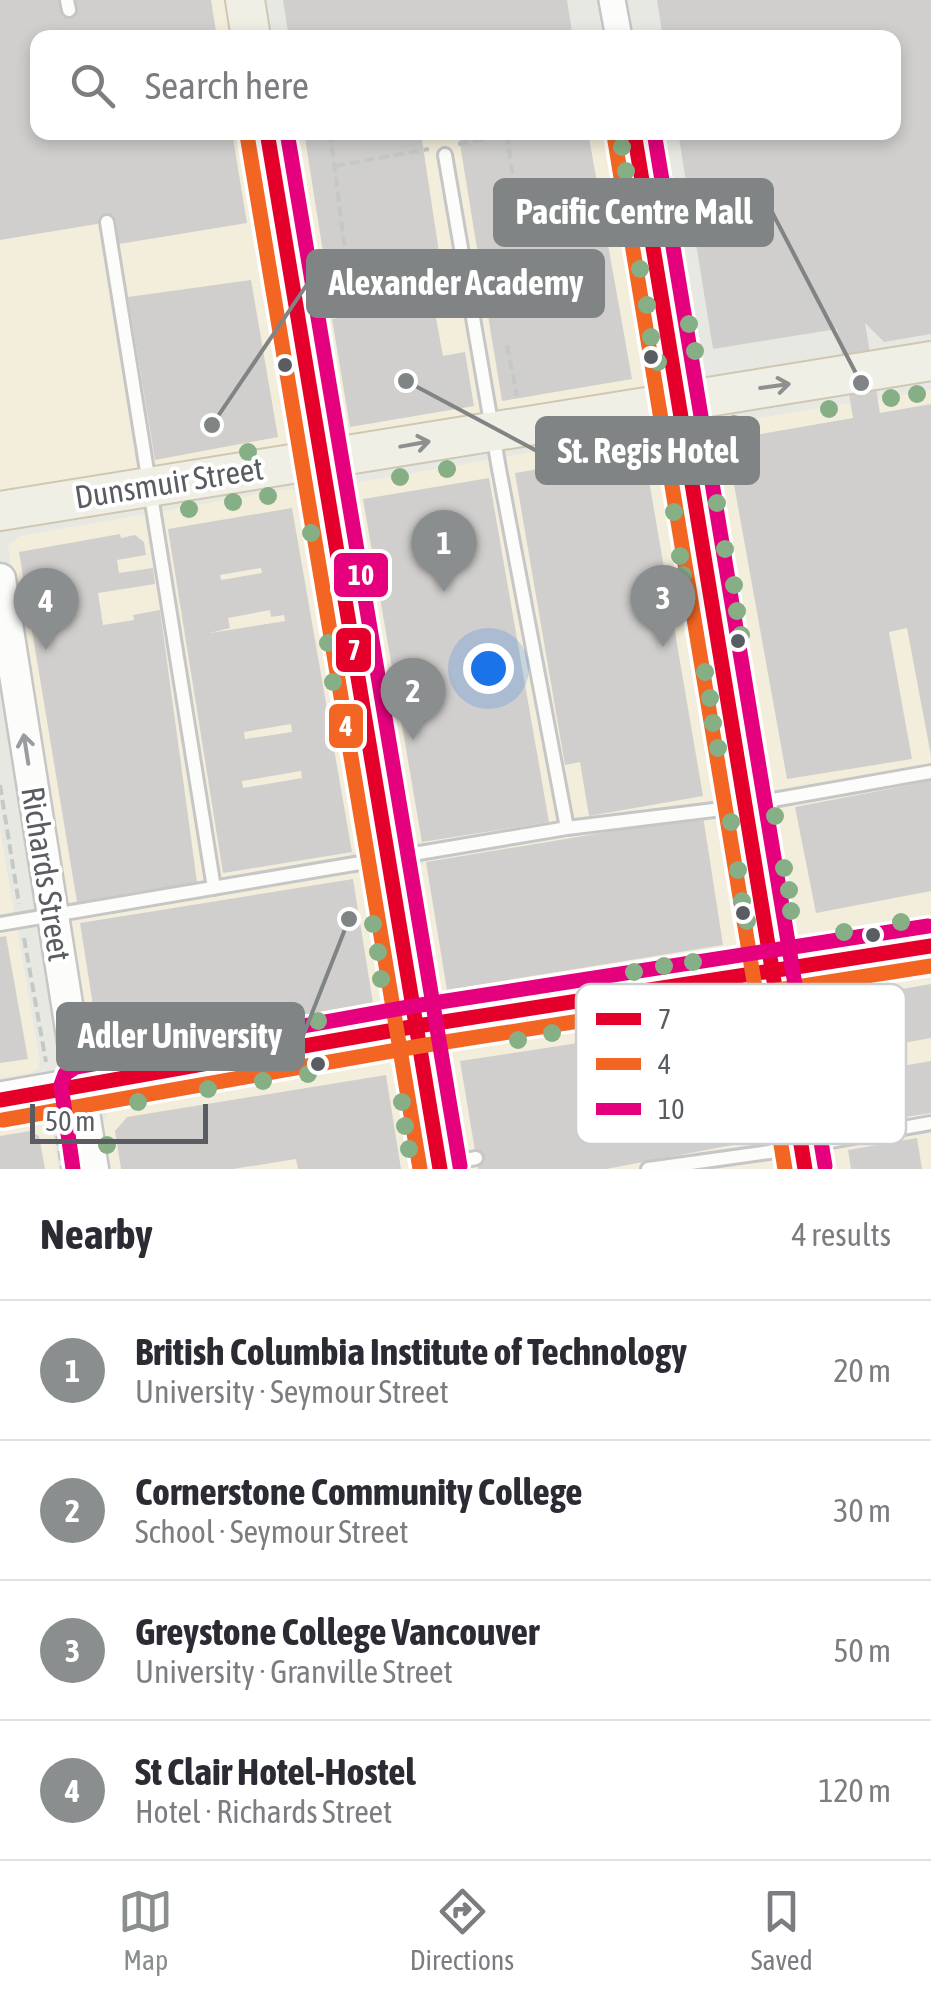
<!DOCTYPE html>
<html lang="en">
<head>
<meta charset="utf-8">
<style>
  body { margin:0; font-family:"Asap Condensed",sans-serif; background:#f7f7f7; color:#2b2b33 }
  .scale { position:absolute; left:30px; bottom:25px; width:178px; box-sizing:border-box; padding-left:10px; border:5px solid #595d61; border-top:0; font-size:28px; line-height:35px; white-space:nowrap; color:#595d61; -webkit-text-stroke:8px #fff; paint-order:stroke }
  .you { position:absolute; left:488px; top:668px; width:35px; height:35px; margin:-25px; border:8px solid #fff; border-radius:50%; background:#1a73e8; box-shadow:0 0 0 15px #1a73e833 }
  .badge { display:grid; place-items:center; width:65px; height:65px; border-radius:50%; background:#8b8e8e; color:#fff; font-size:32px; font-weight:700 }
  .pin { position:absolute; translate:-50% -82px; filter:drop-shadow(0 2px 5px #0008) }
  .pin::after { content:''; position:absolute; top:52px; width:35px; height:30px; background:inherit; clip-path:polygon(0 0,100% 0,50% 100%) }
  .list { margin:0; padding:0; list-style:none }
  h2 { display:flex; justify-content:space-between; align-items:center; height:130px; margin:0; padding:0 40px; font-size:42px }
  h2 small { font-size:32px; font-weight:400; color:#7c7c81 }
  .list li { display:grid; grid-template-columns:65px 1fr auto; gap:30px; align-items:center; box-sizing:border-box; height:140px; padding:0 40px; border-top:2px solid #e1e1e2 }
  .list b { display:block; font-size:38px; white-space:nowrap }
  .list p { margin:0; font-size:32px; white-space:nowrap; color:#7c7c81 }
  .list em { font-size:32px; font-style:normal; color:#7c7c81 }
  .icon { flex:none; width:55px; height:55px; fill:none; stroke:currentColor; stroke-width:2; stroke-linecap:round; stroke-linejoin:round }
  .map { position:relative; flex:none; width:931px; height:1169px; overflow:hidden }
  .search { position:absolute; background:#fff; box-shadow:0 5px 15px #0003; left:30px; right:30px; top:30px; height:110px; display:flex; align-items:center; gap:25px; box-sizing:border-box; padding:0 35px; border-radius:20px; color:#7c7c81; font-size:38px }
  .sheet { height:690px; background:#fff }
  nav { display:flex; justify-content:space-around; align-items:center; box-sizing:border-box; height:140px; border-top:2px solid #e1e1e2; background:#fff; font-size:28px; color:#7c7c81 }
  nav a { display:grid; justify-items:center; gap:5px }
  nav .on { color:#8b8e8e }
  .map>svg:first-child { display:block }
</style>
</head>
<body>
<div class="map">
<svg width="931" height="1169" viewBox="0 0 931 1169">
  <rect width="100%" height="100%" fill="#e8e8e3"/>
  <path fill="#f3eedb" d="M0,0H225L231,37L38,38V132L247,133L299,447L0,497Z
    M293,133H624L667,386L346,437L342,430Z
    M931,390V921L804,940L795,932L790,923L772,816L757,777L703,432L710,426Z
    M671,428L675,434L750,922L747,943L728,959L444,1004L434,991L414,873L425,861L422,844L407,835L354,489L360,482Z
    M289,489L302,492L306,500L363,843L360,850L349,854L351,874H364L369,880L388,1003L376,1014L99,1061L90,1052L8,546L20,536Z
    M0,830L40,1062L38,1069L30,1073L0,1078Z
    M931,973V1169H817L791,1011L794,997L804,991Z
    M741,999L758,1001L766,1014L783,1169H464L447,1061L452,1048Z
    M384,1057L391,1059L400,1069L417,1169H109L103,1124L107,1113L120,1102Z
    M39,1115L51,1124L59,1169H0V1121Z"/>
  <path fill="#d0cfcd" fill-rule="evenodd" d="M0,0H60L62,11L75,9L74,0H211L217,38H38V132H232L247,223L119,244L115,221L0,240Z
    M283,0H567L573,38H289Z
    M657,0H931V334L884,342L865,323L880,413L931,404V756L907,628L889,632L912,759L787,779L726,440L853,418L846,375L837,329L713,349L678,132H894V38H663Z
    M304,132H457L422,140L439,252L326,271Z
    M458,132H588L632,379L502,401Z
    M251,280L278,437L155,460L128,297Z
    M433,301L443,356L465,352L474,406L350,427L332,319Z
    M644,451L703,796L589,816L580,762L565,765L515,473Z
    M489,478L549,822L422,842L363,499Z
    M292,508L352,852L223,873L168,529ZM261,568L262,573L221,580L220,575ZM270,610L271,617L284,615L285,621L210,633L230,628L228,618ZM291,724L292,732L245,739L244,732ZM301,771L302,778L243,788L242,781Z
    M120,534L121,538L135,535L144,542L146,555L117,560L119,573L153,568L155,584L98,593L103,625L134,620L133,615L160,610L197,882L77,902L19,552Z
    M931,781V891L816,913L795,807Z
    M703,816L723,945L447,990L426,862Z
    M353,879L373,1003L100,1050L80,923Z
    M6,936L28,1059L0,1063V937Z
    M931,984V1038L875,1048L878,1070L931,1061V1113L843,1127L822,1003Z
    M742,1018L759,1140L606,1169H478L460,1061Z
    M386,1075L401,1169H298L296,1159L233,1169H121L115,1131L127,1117Z
    M30,1131L39,1136L45,1169H0V1136Z
    M917,1138L922,1169H851L848,1150Z"/>
  <g fill="none" stroke-linecap="round" stroke-linejoin="round">
    <defs>
      <path id="service" d="M67,0L69,10
        M445,155L499,469L567,828
        M107,222L214,888
        M297,287L463,265
        M0,924L567,828L722,809L931,772
        M442,1165L476,1158
        M648,1169L769,1152L931,1123"/>
      <path id="minor" d="M612,0L619,38
        M634,132L805,1169"/>
      <path id="tertiary" d="M0,579L93,1169"/>
      <path id="secondary" d="M0,1100L417,1026L931,946"/>
      <path id="primary" d="M245,0L251,38
        M267,132L440,1169
        M0,511L931,361"/>
    </defs>
    <use href="#service" stroke="#c5c6c5" stroke-width="18"/>
    <use href="#minor" stroke="#c5c6c5" stroke-width="30"/>
    <use href="#tertiary" stroke="#c5c6c5" stroke-width="35"/>
    <use href="#secondary" stroke="#c4c5c3" stroke-width="40"/>
    <use href="#primary" stroke="#d0c7b2" stroke-width="42"/>
    <path stroke="#c4c9c7" stroke-width="4" stroke-dasharray="10 5" stroke-linecap="butt" d="M320,132L330,134
      M330,132L346,258
      M507,134L517,209
      M458,144L507,135
      M335,166L429,149
      M507,345L517,396
      M0,785L19,904
      M24,938L46,1062
      M55,1121L62,1169"/>
    <use href="#service" stroke="#fcfcfb" stroke-width="12"/>
    <use href="#minor" stroke="#fcfcfb" stroke-width="25"/>
    <use href="#tertiary" stroke="#fcfcfb" stroke-width="30"/>
    <use href="#secondary" stroke="#fcfcfb" stroke-width="35"/>
    <use href="#primary" stroke="#f0efe6" stroke-width="38"/>
    <defs>
      <path id="bus-1" d="M267,132L440,1169
        M634,132L805,1169
        M0,1100L417,1026L931,946"/>
      <path id="bus-2" d="M247,135L420,1169
        M614,135L785,1169
        M3,1120L420,1046L931,966"/>
      <path id="bus-3" d="M287,132L460,1166
        M654,132L825,1166
        M73,1169L61,1085L65,1074L76,1067L414,1006L928,926"/>
    </defs>
    <use href="#bus-1" stroke="#fff" stroke-width="22"/>
    <use href="#bus-2" stroke="#fff" stroke-width="22"/>
    <use href="#bus-3" stroke="#fff" stroke-width="22"/>
    <use href="#bus-1" stroke="#e4002b" stroke-width="15"/>
    <use href="#bus-2" stroke="#f26522" stroke-width="15"/>
    <use href="#bus-3" stroke="#e5007d" stroke-width="15"/>
  </g>
  <g fill="#87af86">
    <circle cx="622" cy="147" r="9"/>
    <circle cx="626" cy="171" r="9"/>
    <circle cx="640" cy="269" r="9"/>
    <circle cx="647" cy="305" r="9"/>
    <circle cx="689" cy="324" r="9"/>
    <circle cx="651" cy="337" r="9"/>
    <circle cx="695" cy="351" r="9"/>
    <circle cx="658" cy="362" r="9"/>
    <circle cx="917" cy="394" r="9"/>
    <circle cx="891" cy="398" r="9"/>
    <circle cx="829" cy="409" r="9"/>
    <circle cx="734" cy="424" r="9"/>
    <circle cx="248" cy="452" r="9"/>
    <circle cx="447" cy="469" r="9"/>
    <circle cx="400" cy="477" r="9"/>
    <circle cx="268" cy="496" r="9"/>
    <circle cx="233" cy="502" r="9"/>
    <circle cx="717" cy="503" r="9"/>
    <circle cx="189" cy="509" r="9"/>
    <circle cx="674" cy="512" r="9"/>
    <circle cx="311" cy="533" r="9"/>
    <circle cx="725" cy="549" r="9"/>
    <circle cx="680" cy="556" r="9"/>
    <circle cx="683" cy="575" r="9"/>
    <circle cx="734" cy="585" r="9"/>
    <circle cx="737" cy="611" r="9"/>
    <circle cx="741" cy="635" r="9"/>
    <circle cx="328" cy="643" r="9"/>
    <circle cx="705" cy="672" r="9"/>
    <circle cx="333" cy="682" r="9"/>
    <circle cx="710" cy="698" r="9"/>
    <circle cx="713" cy="723" r="9"/>
    <circle cx="339" cy="726" r="9"/>
    <circle cx="718" cy="748" r="9"/>
    <circle cx="775" cy="816" r="9"/>
    <circle cx="731" cy="822" r="9"/>
    <circle cx="784" cy="868" r="9"/>
    <circle cx="738" cy="870" r="9"/>
    <circle cx="789" cy="890" r="9"/>
    <circle cx="742" cy="901" r="9"/>
    <circle cx="791" cy="911" r="9"/>
    <circle cx="747" cy="921" r="9"/>
    <circle cx="901" cy="922" r="9"/>
    <circle cx="373" cy="924" r="9"/>
    <circle cx="844" cy="932" r="9"/>
    <circle cx="378" cy="952" r="9"/>
    <circle cx="693" cy="962" r="9"/>
    <circle cx="664" cy="966" r="9"/>
    <circle cx="634" cy="972" r="9"/>
    <circle cx="381" cy="979" r="9"/>
    <circle cx="318" cy="1021" r="9"/>
    <circle cx="552" cy="1033" r="9"/>
    <circle cx="518" cy="1040" r="9"/>
    <circle cx="308" cy="1074" r="9"/>
    <circle cx="263" cy="1081" r="9"/>
    <circle cx="208" cy="1089" r="9"/>
    <circle cx="138" cy="1102" r="9"/>
    <circle cx="402" cy="1102" r="9"/>
    <circle cx="405" cy="1126" r="9"/>
    <circle cx="107" cy="1145" r="9"/>
    <circle cx="409" cy="1149" r="9"/>
  </g>
  <defs><path id="oneway-shaft" d="M-6 0H5M1.5-3L5.5 0L1.5 3" fill="none" stroke-width="1.6" stroke-linecap="round" stroke-linejoin="round" transform="scale(2.5)"/></defs>
  <g stroke="#8e9090">
    <use href="#oneway-shaft" transform="translate(775 386) rotate(-8)"/>
    <use href="#oneway-shaft" transform="translate(415 444) rotate(-10)"/>
  </g>
  <use stroke="#9a9d9f" href="#oneway-shaft" transform="translate(26 749) rotate(-99)"/>
  <g fill="#595d61" stroke="#fff" stroke-width="4">
    <circle cx="651" cy="357" r="9"/>
    <circle cx="285" cy="365" r="9"/>
    <circle cx="738" cy="641" r="9"/>
    <circle cx="743" cy="913" r="9"/>
    <circle cx="873" cy="935" r="9"/>
    <circle cx="318" cy="1064" r="9"/>
  </g>
  <g text-anchor="middle" stroke-width="8" stroke-linejoin="round" paint-order="stroke">
    <g font-size="32" fill="#595d61" stroke="#fff">
      <text transform="translate(169 483) rotate(-9)" y="11">Dunsmuir Street</text>
      <text transform="translate(46 874) rotate(81)" y="11">Richards Street</text>
    </g>
  </g>
  <rect x="576" y="984" width="330" height="160" rx="15" fill="#fff" stroke="#cdced0" stroke-width="2.5"/>
  <rect x="596" y="1013" width="45" height="12" fill="#e4002b"/>
  <rect x="596" y="1058" width="45" height="12" fill="#f26522"/>
  <rect x="596" y="1103" width="45" height="12" fill="#e5007d"/>
  <g font-size="28" fill="#595d61">
    <text x="658" y="1029">7</text>
    <text x="658" y="1074">4</text>
    <text x="658" y="1119">10</text>
  </g>
  <path fill="none" stroke="#818485" stroke-width="4" d="M861 383L772 212M212 425L308 283M406 381L537 451M349 919L303 1036"/>
  <g fill="#818485" stroke="#fff" stroke-width="4">
    <circle cx="861" cy="383" r="10"/>
    <circle cx="212" cy="425" r="10"/>
    <circle cx="406" cy="381" r="10"/>
    <circle cx="349" cy="919" r="10"/>
  </g>
  <g fill="#818485" stroke="#818485" stroke-width="4">
    <rect x="495" y="180" width="277" height="65" rx="10"/>
    <rect x="308" y="251" width="295" height="65" rx="10"/>
    <rect x="537" y="418" width="221" height="65" rx="10"/>
    <rect x="58" y="1004" width="245" height="65" rx="10"/>
  </g>
  <g font-size="35" text-anchor="middle" font-weight="bold" fill="#fff">
    <text x="634" y="224">Pacific Centre Mall</text>
    <text x="456" y="295">Alexander Academy</text>
    <text x="648" y="463">St. Regis Hotel</text>
    <text x="180" y="1048">Adler University</text>
  </g>
  <g stroke="#fff" stroke-width="4">
    <rect x="332" y="551" width="58" height="48" rx="10" fill="#e5007d"/>
    <rect x="334" y="626" width="39" height="48" rx="10" fill="#e4002b"/>
    <rect x="327" y="702" width="38" height="48" rx="10" fill="#f26522"/>
  </g>
  <g font-size="28" text-anchor="middle" font-weight="bold" fill="#fff">
    <text x="361" y="585">10</text>
    <text x="354" y="660">7</text>
    <text x="346" y="736">4</text>
  </g>
</svg>
<div class="scale">50 m</div>
<div class="you"></div>
<div class="pin badge" style="left:444px;top:592px">1</div>
<div class="pin badge" style="left:413px;top:740px">2</div>
<div class="pin badge" style="left:663px;top:647px">3</div>
<div class="pin badge" style="left:46px;top:650px">4</div>
<div class="search"><svg class="icon" aria-label="search" viewBox="0 0 24 24"><circle cx="10" cy="10" r="6"/><path d="M15 15l6 6"/></svg>Search here</div>
</div>
<section class="sheet">
<h2>Nearby<small>4 results</small></h2>
<ul class="list">
<li><span class="badge">1</span><div><b>British Columbia Institute of Technology</b><p>University · Seymour Street</p></div><em>20 m</em></li>
<li><span class="badge">2</span><div><b>Cornerstone Community College</b><p>School · Seymour Street</p></div><em>30 m</em></li>
<li><span class="badge">3</span><div><b>Greystone College Vancouver</b><p>University · Granville Street</p></div><em>50 m</em></li>
<li><span class="badge">4</span><div><b>St Clair Hotel-Hostel</b><p>Hotel · Richards Street</p></div><em>120 m</em></li>
</ul>
</section>
<nav>
<a class="on"><svg class="icon" aria-label="map" viewBox="0 0 24 24"><path d="M3 6l6-2 6 2 6-2v14l-6 2-6-2-6 2zM9 4v14M15 6v14"/></svg>Map</a>
<a><svg class="icon" aria-label="directions" viewBox="0 0 24 24"><path d="M12 3l9 9-9 9-9-9zM9 14v-3h6M13 9l2 2-2 2"/></svg>Directions</a>
<a><svg class="icon" aria-label="saved" viewBox="0 0 24 24"><path d="M7 4h10v16l-5-4-5 4z"/></svg>Saved</a>
</nav>
</body>
</html>
